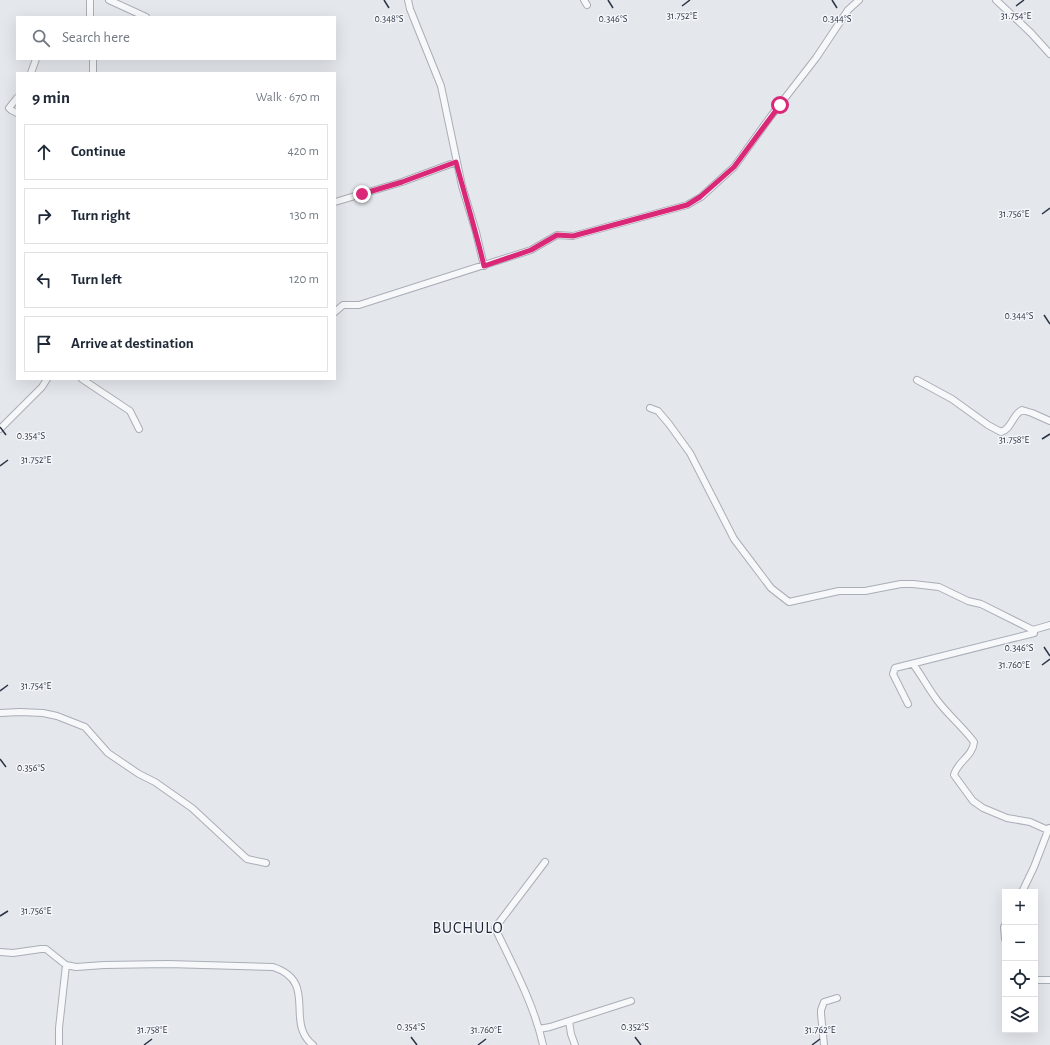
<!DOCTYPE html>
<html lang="en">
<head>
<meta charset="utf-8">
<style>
  body { margin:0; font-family:"Alegreya Sans",sans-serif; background:#f2f2f3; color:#1f2937 }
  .controls { position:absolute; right:12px; bottom:12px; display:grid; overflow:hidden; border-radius:0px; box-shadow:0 4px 16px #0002 }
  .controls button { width:36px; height:36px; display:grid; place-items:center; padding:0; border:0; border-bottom:1px solid #e0e1e3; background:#fff; color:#1f2937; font:20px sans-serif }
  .stop { position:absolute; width:12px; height:12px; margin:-9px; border:3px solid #db2777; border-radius:50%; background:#fff }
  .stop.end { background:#db2777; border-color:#fff; box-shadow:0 1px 4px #0008 }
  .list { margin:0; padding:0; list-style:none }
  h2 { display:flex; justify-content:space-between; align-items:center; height:52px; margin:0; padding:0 16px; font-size:17px }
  h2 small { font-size:13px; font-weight:400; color:#747a83 }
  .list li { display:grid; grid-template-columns:26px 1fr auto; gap:12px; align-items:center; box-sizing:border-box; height:56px; margin:0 8px 8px; padding:0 8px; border:1px solid #e0e1e3; border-radius:0px }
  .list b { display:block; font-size:15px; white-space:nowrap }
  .list em { font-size:13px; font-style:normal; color:#747a83 }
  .icon { flex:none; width:22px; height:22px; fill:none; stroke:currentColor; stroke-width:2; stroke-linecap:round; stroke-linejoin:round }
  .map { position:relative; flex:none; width:1050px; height:1045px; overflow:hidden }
  .search { position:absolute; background:#fff; box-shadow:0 4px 16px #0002; left:16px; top:16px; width:320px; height:44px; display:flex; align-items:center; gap:10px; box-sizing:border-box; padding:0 14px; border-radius:0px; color:#747a83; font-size:15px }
  .panel { position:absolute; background:#fff; box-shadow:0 4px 16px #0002; left:16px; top:72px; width:320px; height:308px; border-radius:0px }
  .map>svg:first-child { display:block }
</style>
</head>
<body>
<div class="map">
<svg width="1050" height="1045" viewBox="0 0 1050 1045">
  <rect width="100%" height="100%" fill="#e4e7ec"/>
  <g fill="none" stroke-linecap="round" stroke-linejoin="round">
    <defs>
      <path id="street" d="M109,0L146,17
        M408,0L410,9L441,86L462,186L476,232L484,266
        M584,0L587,5
        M996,0L1031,33L1050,54
        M90,17V0
        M93,59V73
        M31,73L36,59
        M17,98L9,108L11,110L17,113
        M335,202L402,182L456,162
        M335,312L343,305H359L531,250L557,235L573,236L687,205L701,197L734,167L771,116L816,58L848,10L859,0
        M82,379L130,411L139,429
        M917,380L952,399L988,425L1001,432C1012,429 1012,415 1022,410L1032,413L1050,421
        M650,408L658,411L669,424L690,453L734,539L771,588L789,602L839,591H865L901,584H913L939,587L968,601L981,604L1033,630
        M0,429L42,387L47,379
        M913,664C922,676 928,688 937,700C948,715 963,727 974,742C973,756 957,762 954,775L973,801L983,808L1007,818L1030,822L1050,831
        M908,704L893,674L895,668L1034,633L1033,630L1050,625
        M0,713L20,712L43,713L57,716L85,727L108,753L139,774L155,782L192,808L247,859L266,863
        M1022,892L1034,867L1049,828
        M1005,925L1004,927L1005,939
        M0,952L13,953L41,949H46L66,965L76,967L104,965L168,964L273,967C319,982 284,1022 313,1045
        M1035,980H1050
        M569,1021L571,1034L575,1045
        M539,1029L550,1027L631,1001
        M59,1045V1028L66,965
        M543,1045C534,1004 513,966 495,928L545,862
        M824,1045L821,1014V1010L824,1002L837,998"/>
    </defs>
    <use href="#street" stroke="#a9aeb7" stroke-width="8"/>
    <use href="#street" stroke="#f7f8fa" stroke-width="6"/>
  </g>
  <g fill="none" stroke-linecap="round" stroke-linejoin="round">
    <path stroke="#db2777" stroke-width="5" d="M362,194L402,182L456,162C465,197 476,231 484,266L531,250L557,235L573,236L687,205L700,197L734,167L780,105"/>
  </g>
  <path fill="none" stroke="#2b3445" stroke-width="1.5" d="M384,0L389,8M608,0L613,8M832,0L837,8M682,6L690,0M1016,6L1024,0M1042,214L1050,208M1044,315L1050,324M0,427L6,435M1042,439L1050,434M0,466L8,460M1044,647L1050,656M1042,665L1050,659M0,691L8,685M0,759L6,767M0,916L8,911M411,1037L417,1045M635,1037L641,1045M144,1045L152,1039M478,1045L486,1039M812,1045L820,1039"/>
  <g text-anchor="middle" stroke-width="3" stroke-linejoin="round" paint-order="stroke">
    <g font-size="16" letter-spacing="1" fill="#1d2536" stroke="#f4f6f9">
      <text x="468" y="933">BUCHULO</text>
    </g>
  </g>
  <g font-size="10" text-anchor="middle" fill="#2b3445" stroke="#f4f6f9" stroke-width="3" stroke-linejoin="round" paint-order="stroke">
    <text x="1016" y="19">31.754°E</text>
    <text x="682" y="19">31.752°E</text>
    <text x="837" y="22">0.344°S</text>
    <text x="389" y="22">0.348°S</text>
    <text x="613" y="22">0.346°S</text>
    <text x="1014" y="217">31.756°E</text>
    <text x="1019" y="319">0.344°S</text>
    <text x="31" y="439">0.354°S</text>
    <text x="1014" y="443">31.758°E</text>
    <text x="36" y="463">31.752°E</text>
    <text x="1019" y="651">0.346°S</text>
    <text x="1014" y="668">31.760°E</text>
    <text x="36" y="689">31.754°E</text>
    <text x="31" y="771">0.356°S</text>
    <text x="36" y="914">31.756°E</text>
    <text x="411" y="1030">0.354°S</text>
    <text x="635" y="1030">0.352°S</text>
    <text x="152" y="1033">31.758°E</text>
    <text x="486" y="1033">31.760°E</text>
    <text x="820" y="1033">31.762°E</text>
  </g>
</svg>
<div class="controls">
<button>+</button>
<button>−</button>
<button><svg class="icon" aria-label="locate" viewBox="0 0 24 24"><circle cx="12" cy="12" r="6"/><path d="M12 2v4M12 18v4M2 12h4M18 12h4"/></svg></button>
<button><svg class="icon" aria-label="layers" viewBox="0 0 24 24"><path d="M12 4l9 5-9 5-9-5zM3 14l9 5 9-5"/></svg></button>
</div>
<div class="stop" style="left:780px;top:105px"></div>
<div class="stop end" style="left:362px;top:194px"></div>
<div class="search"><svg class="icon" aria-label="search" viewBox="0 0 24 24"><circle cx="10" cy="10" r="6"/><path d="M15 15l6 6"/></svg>Search here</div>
<section class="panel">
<h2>9 min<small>Walk · 670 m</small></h2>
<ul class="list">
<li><svg class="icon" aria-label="ahead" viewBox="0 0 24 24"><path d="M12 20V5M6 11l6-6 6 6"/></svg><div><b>Continue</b></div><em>420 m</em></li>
<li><svg class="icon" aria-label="right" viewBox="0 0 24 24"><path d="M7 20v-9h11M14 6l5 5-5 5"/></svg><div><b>Turn right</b></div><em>130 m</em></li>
<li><svg class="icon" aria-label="left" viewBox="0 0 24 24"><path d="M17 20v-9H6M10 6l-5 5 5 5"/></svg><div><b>Turn left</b></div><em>120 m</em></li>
<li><svg class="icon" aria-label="arrive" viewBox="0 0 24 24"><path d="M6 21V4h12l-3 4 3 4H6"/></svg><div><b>Arrive at destination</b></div></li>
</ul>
</section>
</div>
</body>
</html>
